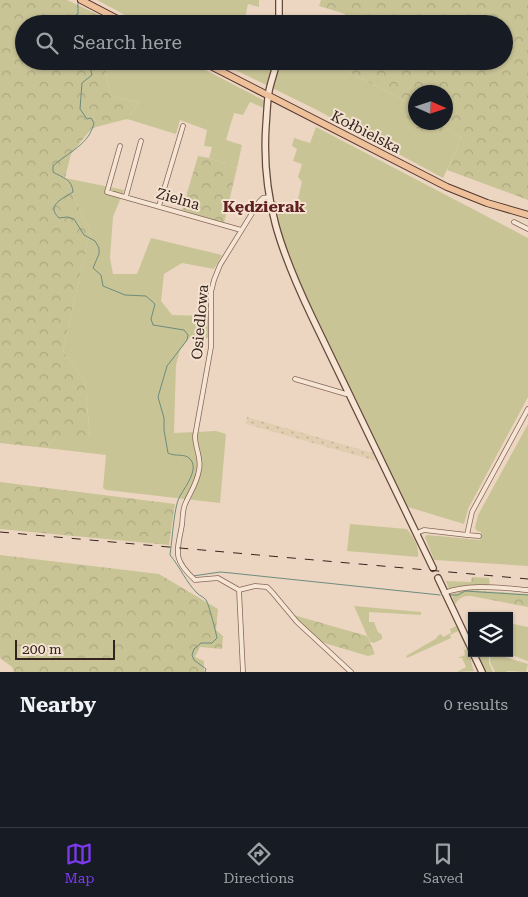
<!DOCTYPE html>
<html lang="en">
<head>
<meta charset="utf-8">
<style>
  body { margin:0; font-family:"Roboto Serif",serif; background:#20242c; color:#f1f3f6 }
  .controls { position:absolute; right:15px; bottom:15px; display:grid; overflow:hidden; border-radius:0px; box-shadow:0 1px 4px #0004 }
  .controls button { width:45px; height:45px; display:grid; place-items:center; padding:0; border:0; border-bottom:1px solid #363941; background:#171b24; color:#f1f3f6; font:25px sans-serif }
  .compass { position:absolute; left:408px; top:85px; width:45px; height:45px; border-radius:50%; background:#171b24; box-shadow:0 1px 4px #0004; rotate:93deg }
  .scale { position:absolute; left:15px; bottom:12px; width:100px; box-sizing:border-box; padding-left:5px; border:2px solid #35241e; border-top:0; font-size:14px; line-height:18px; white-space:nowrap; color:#35241e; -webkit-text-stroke:4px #f4e2d1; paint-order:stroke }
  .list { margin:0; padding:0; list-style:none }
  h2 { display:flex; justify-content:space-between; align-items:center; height:65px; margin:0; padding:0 20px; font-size:21px }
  h2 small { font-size:16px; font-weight:400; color:#9ea1a6 }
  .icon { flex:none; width:28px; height:28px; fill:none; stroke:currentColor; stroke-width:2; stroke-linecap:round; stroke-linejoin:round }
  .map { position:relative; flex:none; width:528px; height:672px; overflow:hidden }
  .search { position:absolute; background:#171b24; box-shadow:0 1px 4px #0004; left:15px; right:15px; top:15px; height:55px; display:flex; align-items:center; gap:12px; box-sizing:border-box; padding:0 18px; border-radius:28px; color:#9ea1a6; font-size:19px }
  .sheet { height:155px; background:#171b24 }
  nav { display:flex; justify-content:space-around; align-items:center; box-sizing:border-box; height:70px; border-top:1px solid #363941; background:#171b24; font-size:14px; color:#9ea1a6 }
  nav a { display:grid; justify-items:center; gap:2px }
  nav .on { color:#7c3aed }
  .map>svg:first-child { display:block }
</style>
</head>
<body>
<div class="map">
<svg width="528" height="672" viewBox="0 0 528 672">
  <defs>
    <pattern id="farmland-dots" width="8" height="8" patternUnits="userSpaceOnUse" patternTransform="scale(1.25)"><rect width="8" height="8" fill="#e1ceb0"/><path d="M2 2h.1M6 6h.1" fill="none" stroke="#c2b197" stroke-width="1.8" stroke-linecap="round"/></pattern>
    <pattern id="forest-crowns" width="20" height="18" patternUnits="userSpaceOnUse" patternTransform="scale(1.25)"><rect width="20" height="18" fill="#c9c496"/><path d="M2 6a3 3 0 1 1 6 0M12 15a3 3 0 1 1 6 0" fill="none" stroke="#ada881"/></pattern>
  </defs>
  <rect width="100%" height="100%" fill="#ecd6c2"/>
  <path fill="url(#farmland-dots)" d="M247,417L373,453L376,461L246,424Z"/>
  <path fill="#c9c496" d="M97,0H259V7L248,4L245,18L249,20L248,24H142Z
    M97,14L118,24H99Z
    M104,61H188L265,101L264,108L250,102L243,115L234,113L226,140L242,145L237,168L209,158L212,147L204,146L207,130L180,120L176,134L127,119L139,103L110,95Z
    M217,61H257L283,69L284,61H346V71L410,103L406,123L444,126L462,138L443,178L315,109Z
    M316,127L528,238V397L468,509L464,524L408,507L301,285L280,230L274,201L296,207L302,182L298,177L302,164L293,161L297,149L292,146L294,138L310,143Z
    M65,178L124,190L113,217L110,258L113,274H137L151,238L222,255L214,269L182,263L164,274L161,301L172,315L208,316V338L190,337L180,350L176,365L174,433L216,431L226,434L220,503L106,490L103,488L106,455L46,448L56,437H90L85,382L63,351L90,231Z
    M528,424V566L434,560L425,537L427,535L480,540L481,532L477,531L475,528L478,515Z
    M350,524L407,529C414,538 419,545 418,557L347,551Z
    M354,606L421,612V615L369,612V622H374L378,632L382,635V639L374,643L370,642Z
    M509,623L528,627V661L506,653H509Z
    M456,626L466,646L461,650L465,646L458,631L450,635L451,638L407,658L406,656L437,638V636L441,634L443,637L451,633L450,629Z
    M468,649C471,657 471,663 474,671L457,672L466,667L462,658H458L465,655L464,650Z
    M483,653H489V663L493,672H484L476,656Z
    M491,653L528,664L526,672L507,671L506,672H495L490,662Z"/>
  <path fill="url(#forest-crowns)" fill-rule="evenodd" d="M0,0H67L97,14L99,24H24V61H104L110,95L139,103L127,119L92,128L71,154L65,178L90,231L63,351L85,382L90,438L56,437L46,448L0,443Z
    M321,0H528V200L447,170L462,138L444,126L438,138L405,123L410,103L346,71V61H504V24H345V14L319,6ZM416,92H446V122H416Z
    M198,156L209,158L237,168L224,223L182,210Z
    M0,482L175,504L169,545L0,529Z
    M0,555L159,574L218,609L216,630L223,636L222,649L200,647L195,657L204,661V672H14L12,667L0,658Z
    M472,577L489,578L490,587L458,586L449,589L446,581L471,582Z
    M467,590L528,594V607L471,596C463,596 460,597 455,604L451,594Z
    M290,614L367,636L375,654L368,656L321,642Z"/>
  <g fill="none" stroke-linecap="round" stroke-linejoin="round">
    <path stroke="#6c8c7d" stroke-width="1" d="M66,24V21L78,14V0
      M93,61L90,67L92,75L82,83L80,109L87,119L91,118L94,123C89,145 68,152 53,166V172C63,178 72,179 73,192C64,198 45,205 59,218L67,217L74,219L84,235L95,241L99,248V254L93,268L101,275L103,286L125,295L146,296L155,304L151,319L153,325L184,330L188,335L187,340L167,366L158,397L164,418V430L168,453C175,457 185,453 190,459C200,469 184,488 179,498C174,508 172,542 170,555C180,567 186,582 197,593C200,596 204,597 206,600C209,604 216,633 217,638L212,643H201L194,649L192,655L194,660L206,669L205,672
      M193,576L220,572L231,573L440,595
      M448,595H458L465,591L528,595"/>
    <defs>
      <path id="street" d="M120,146L107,192L241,230
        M126,196L141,141
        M159,206L183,126
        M514,222L528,229
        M295,379L346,394L349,393
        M417,533L424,530L467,535L472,512L528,409
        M467,535L479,536
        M239,590L255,586L267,587L272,592L297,622L351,672
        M444,593C470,583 501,588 528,590
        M243,672L239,590L218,578L195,580C172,559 177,552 182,525C183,518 182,509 186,502C191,491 197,483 199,470C202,459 195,448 195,436L211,347V292L214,280L220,265L259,202L263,198L269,197"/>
      <path id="secondary" d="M279,0V24
        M277,61C275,71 271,81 269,91C267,102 267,114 266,125C261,199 281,252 312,317L433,568
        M438,578L472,650
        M473,653L482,672"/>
      <path id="primary" d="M81,0L127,24
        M201,61L447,187L487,203L528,215"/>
    </defs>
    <use href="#street" stroke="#85675a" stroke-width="5.5"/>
    <use href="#secondary" stroke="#66483d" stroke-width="8"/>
    <use href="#primary" stroke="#52372e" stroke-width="8"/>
    <use href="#street" stroke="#f7e5d4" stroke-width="4"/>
    <use href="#secondary" stroke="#f7e5d4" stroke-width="5.5"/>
    <use href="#primary" stroke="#eec19b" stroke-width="6"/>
    <path stroke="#35241e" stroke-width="1" stroke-dasharray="9 9" stroke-linecap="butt" d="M0,532L528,579"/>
  </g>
  <g text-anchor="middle" stroke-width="4" stroke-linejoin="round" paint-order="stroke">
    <g font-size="15" fill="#35241e" stroke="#f4e2d1">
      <text transform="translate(366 132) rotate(27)" y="5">Kołbielska</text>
      <text transform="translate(178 199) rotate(16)" y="5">Zielna</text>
      <text transform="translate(200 322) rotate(-85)" y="5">Osiedlowa</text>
    </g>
    <g font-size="16" font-weight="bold" fill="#601f20" stroke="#f4e2d1">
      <text x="264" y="212">Kędzierak</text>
    </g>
  </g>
</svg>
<div class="controls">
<button><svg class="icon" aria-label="layers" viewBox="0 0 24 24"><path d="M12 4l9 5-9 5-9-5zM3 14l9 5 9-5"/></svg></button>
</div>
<svg class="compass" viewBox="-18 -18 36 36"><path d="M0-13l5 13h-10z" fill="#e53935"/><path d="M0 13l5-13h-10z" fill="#9ea1a6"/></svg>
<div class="scale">200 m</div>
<div class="search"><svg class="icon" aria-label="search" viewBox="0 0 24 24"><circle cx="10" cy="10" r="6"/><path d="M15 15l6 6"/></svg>Search here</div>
</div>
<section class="sheet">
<h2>Nearby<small>0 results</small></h2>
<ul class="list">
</ul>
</section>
<nav>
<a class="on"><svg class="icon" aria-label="map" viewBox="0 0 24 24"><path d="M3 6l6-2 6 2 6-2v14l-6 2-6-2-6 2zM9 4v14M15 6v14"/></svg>Map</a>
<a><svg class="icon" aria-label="directions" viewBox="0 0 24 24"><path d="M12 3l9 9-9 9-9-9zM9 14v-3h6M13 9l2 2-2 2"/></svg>Directions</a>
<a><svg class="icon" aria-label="saved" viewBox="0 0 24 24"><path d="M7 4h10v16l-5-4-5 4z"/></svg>Saved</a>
</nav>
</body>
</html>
